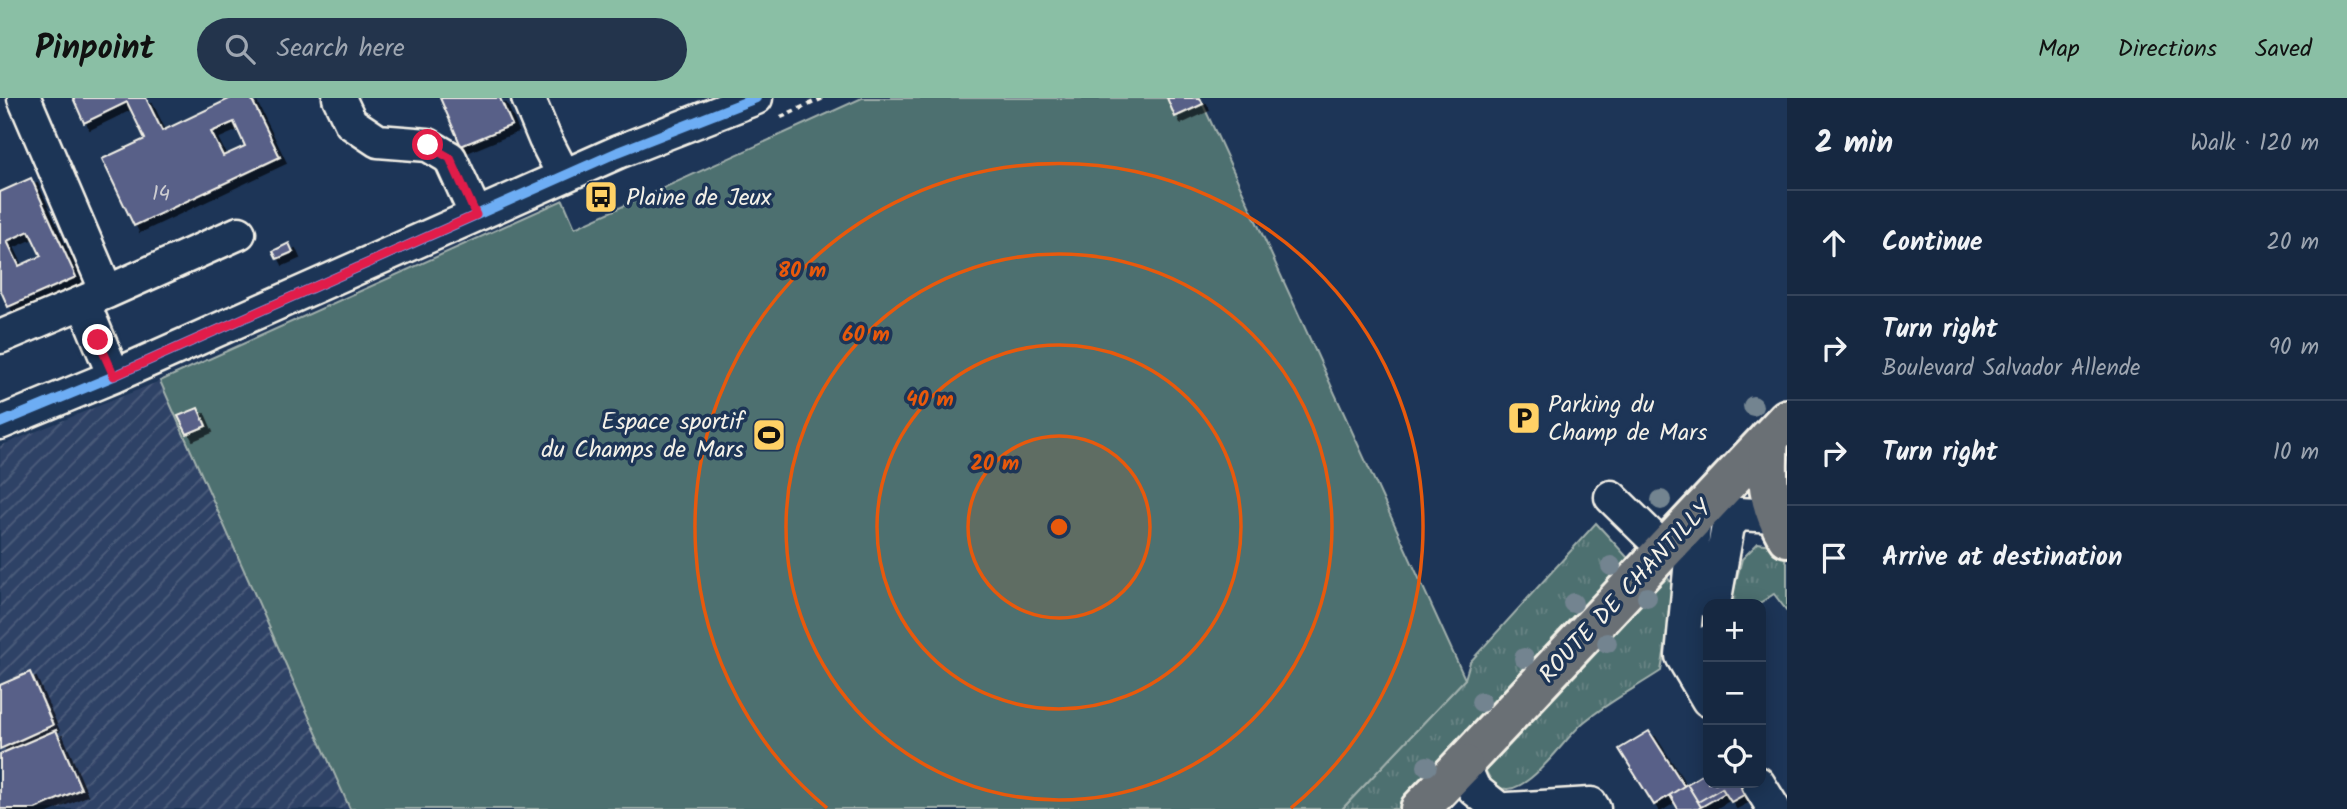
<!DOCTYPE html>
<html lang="en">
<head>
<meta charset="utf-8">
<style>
  body { margin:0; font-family:Kalam,sans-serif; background:#23344c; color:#f1f3f6 }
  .controls { position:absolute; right:21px; bottom:21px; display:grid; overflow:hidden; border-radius:14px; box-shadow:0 4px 18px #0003 }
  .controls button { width:63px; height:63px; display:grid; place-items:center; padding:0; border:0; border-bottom:2px solid #35445a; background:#162841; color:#f1f3f6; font:35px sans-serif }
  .stop { position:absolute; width:21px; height:21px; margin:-16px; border:5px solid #e11d48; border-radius:50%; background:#fff }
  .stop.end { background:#e11d48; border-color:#fff; box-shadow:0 2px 7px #0008 }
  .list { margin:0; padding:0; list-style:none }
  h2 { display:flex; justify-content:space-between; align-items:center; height:91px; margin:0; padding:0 28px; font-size:30px }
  h2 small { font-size:23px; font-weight:400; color:#9ea6b1 }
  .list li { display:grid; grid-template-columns:46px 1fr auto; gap:21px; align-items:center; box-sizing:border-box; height:105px; padding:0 28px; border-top:2px solid #35445a }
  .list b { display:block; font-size:26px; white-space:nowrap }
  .list p { margin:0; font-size:23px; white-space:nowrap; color:#9ea6b1 }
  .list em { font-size:23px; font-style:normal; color:#9ea6b1 }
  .icon { flex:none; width:38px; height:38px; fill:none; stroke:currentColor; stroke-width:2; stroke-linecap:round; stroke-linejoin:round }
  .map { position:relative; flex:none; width:1787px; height:711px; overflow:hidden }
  header { display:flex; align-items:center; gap:42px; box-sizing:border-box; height:98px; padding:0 35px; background:#8abfa5; color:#111 }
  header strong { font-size:33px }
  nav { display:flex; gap:38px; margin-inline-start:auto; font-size:24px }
  .search { width:490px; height:63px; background:#23344c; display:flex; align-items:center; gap:18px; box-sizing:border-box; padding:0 24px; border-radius:38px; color:#9ea6b1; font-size:26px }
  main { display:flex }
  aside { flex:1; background:#162841 }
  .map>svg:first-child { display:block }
</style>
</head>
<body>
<header>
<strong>Pinpoint</strong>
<div class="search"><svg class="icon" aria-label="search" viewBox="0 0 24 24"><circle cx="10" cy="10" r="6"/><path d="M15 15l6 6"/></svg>Search here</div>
<nav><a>Map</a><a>Directions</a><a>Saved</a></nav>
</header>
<main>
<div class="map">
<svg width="1787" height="711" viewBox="0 0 1787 711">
  <defs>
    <pattern id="industrial-furrows" width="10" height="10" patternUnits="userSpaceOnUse" patternTransform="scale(1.75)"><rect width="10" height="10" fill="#2f4266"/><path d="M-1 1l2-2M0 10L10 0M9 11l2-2" fill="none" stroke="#4e5e7c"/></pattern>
    <pattern id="grass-tufts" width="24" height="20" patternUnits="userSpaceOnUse" patternTransform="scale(1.75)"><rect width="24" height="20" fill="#4e6f70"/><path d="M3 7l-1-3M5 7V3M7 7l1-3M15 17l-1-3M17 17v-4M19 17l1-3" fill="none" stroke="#688484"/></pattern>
    <filter id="shadow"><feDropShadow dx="6" dy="6" stdDeviation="0" flood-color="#0009"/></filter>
  </defs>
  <rect width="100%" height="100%" fill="#1d3557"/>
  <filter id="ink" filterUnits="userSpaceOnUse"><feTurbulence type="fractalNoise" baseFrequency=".0143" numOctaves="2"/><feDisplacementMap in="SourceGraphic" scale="14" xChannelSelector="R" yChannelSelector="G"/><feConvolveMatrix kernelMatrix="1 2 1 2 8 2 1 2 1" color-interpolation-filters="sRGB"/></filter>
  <g filter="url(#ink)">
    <path fill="url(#industrial-furrows)" d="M160,283L350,711H0V348Z"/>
    <path fill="url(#grass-tufts)" stroke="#a1b0ac" stroke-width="2" d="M1596,425L1636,469L1575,528L1399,711H1342L1465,581L1470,564Z
      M1758,445L1777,448L1787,464V513L1774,496L1758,506H1730L1742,461Z
      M1666,477L1675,491L1661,573C1635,590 1607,605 1584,624C1564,641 1534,689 1508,691C1493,692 1488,677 1483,667Z"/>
    <path fill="#4e6f70" stroke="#a1b0ac" stroke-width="2" d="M862,0H1200L1465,581L1342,711H350L160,283L563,102L575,130Z"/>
    <path fill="#586188" stroke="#f4f1e8" stroke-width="2" fill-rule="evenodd" filter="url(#shadow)" d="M73,0H146L162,33L231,0H251L280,59L134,128L102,61L145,41L127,4L84,25ZM234,24L245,48L223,58L211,34Z
      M440,0H500L512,27L461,48Z
      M1167,0H1200L1203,6L1175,19Z
      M31,80L76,179L8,209L0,191V94ZM29,133L41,158L19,168L7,143Z
      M289,145L293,154L277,161L273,153Z
      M198,310L206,328L187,336L178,318Z
      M30,574L53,627L0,651V587Z
      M56,632L81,691L35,711H0V656Z
      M1649,633L1684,688L1654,707L1619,651Z
      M1708,673V685H1744L1749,694L1731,704L1722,690L1698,704L1687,686Z
      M1687,686L1701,709L1698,711H1678L1670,697Z
      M1722,690L1725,695L1701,709L1698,704Z"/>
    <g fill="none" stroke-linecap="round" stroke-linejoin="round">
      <defs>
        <path id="minor" d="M339,0L351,25L378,43L428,47L450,60L476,117
          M528,0L545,41L564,78
          M107,194L239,135
          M83,204L114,278
          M0,239L107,194L24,0
          M0,325L114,278L618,54L756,0
          M1611,399L1664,451
          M1695,419L1682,558L1708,602
          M1714,506L1728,428L1738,416L1776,418
          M1701,589L1708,544
          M1463,666L1474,691L1499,711
          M1758,685L1774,711
          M1508,711L1591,706L1594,711"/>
        <path id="major" d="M1463,666L1787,321"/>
        <path id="highway" d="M1769,340C1766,379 1767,404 1787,439
          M1420,711L1463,666"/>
      </defs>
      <use href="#minor" stroke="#f4f1e8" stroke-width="37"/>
      <use href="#major" stroke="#f4f1e8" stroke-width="44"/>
      <use href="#highway" stroke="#f4f1e8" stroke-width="44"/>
      <path stroke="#f4f1e8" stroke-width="4.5" stroke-dasharray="5 5" stroke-linecap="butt" d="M781,19L823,0"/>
      <use href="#minor" stroke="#1d3557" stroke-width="32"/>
      <use href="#major" stroke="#6b6f75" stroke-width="38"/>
      <use href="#highway" stroke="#6b6f75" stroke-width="38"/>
      <defs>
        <path id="cycleway" d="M0,325L114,278L618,54L756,0"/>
      </defs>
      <use href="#cycleway" stroke="#1d3557" stroke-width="15"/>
      <use href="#cycleway" stroke="#6dadf4" stroke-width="10"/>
    </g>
    <g fill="#738490">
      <circle cx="1753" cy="308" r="10"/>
      <circle cx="1661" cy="402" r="10"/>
      <circle cx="1611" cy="468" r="10"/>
      <circle cx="1647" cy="499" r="10"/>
      <circle cx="1573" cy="505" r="10"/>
      <circle cx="1607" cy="545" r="10"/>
      <circle cx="1524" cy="560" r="10"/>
      <circle cx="1481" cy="604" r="10"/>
      <circle cx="1427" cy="668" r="10"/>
    </g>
  </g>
  <g fill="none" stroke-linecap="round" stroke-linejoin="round" filter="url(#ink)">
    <path stroke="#e11d48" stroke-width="9" d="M98,242L114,278L476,117L450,60L428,47"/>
  </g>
  <circle cx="1059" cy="429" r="91" fill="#e8590c" fill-opacity=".12"/>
  <g fill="none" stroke="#e8590c" stroke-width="3.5">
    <circle cx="1059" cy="429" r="91"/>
    <circle cx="1059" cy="429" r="182"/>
    <circle cx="1059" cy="429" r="273"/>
    <path d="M827 710A364 364 0 1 1 1291 710"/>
  </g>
  <defs>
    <symbol id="bus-square" viewBox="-11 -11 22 22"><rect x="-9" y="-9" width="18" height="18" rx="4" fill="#ffd166" stroke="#1d3557"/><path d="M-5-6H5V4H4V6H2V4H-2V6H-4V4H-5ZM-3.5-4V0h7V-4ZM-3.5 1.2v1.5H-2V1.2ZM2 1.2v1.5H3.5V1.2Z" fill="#111"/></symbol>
    <symbol id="parking-square" viewBox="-11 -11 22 22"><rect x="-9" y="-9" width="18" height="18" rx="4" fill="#ffd166" stroke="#1d3557"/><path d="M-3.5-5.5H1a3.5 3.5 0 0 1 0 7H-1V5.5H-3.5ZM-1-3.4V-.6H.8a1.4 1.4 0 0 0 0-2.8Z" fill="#111"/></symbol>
    <symbol id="stadium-square" viewBox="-11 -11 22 22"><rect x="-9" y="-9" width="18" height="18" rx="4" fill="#ffd166" stroke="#1d3557"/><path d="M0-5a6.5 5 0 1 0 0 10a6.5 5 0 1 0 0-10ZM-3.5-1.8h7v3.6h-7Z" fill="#111"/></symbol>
  </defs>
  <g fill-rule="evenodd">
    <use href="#bus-square" x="582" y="80" width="38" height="38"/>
    <use href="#parking-square" x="1505" y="301" width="38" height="38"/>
    <use href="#stadium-square" x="750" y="318" width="38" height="38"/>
  </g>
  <g text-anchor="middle" stroke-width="7" stroke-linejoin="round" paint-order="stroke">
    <g font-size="21" fill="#cdcdd0">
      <text x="161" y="102">14</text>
    </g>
    <g font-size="24" fill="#f4f1e8" stroke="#1d3557" text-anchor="start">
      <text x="626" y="107">Plaine de Jeux</text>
      <text x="1548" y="314">Parking du<tspan x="1548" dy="28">Champ de Mars</tspan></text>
      <text x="744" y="331" text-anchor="end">Espace sportif<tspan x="744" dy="28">du Champs de Mars</tspan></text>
    </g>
    <g font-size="24" fill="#f4f1e8" stroke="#1d3557">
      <text transform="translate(1625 493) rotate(-47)" y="8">ROUTE DE CHANTILLY</text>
    </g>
  </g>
  <circle cx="1059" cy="429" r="10" fill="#e8590c" stroke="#1d3557" stroke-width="3.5"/>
  <g font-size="21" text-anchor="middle" font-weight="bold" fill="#e8590c" stroke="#1d3557" stroke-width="7" stroke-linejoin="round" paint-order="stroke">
    <text x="802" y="179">80 m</text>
    <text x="866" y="243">60 m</text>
    <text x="930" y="308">40 m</text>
    <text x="995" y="372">20 m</text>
  </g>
</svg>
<div class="controls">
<button>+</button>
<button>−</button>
<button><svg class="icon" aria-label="locate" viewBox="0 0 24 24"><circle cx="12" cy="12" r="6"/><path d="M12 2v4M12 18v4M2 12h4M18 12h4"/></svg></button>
</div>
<div class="stop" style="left:428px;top:47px"></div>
<div class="stop end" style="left:98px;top:242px"></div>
</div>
<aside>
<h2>2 min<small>Walk · 120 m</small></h2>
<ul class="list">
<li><svg class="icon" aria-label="ahead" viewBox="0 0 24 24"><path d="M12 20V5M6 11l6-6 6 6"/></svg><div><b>Continue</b></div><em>20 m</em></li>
<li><svg class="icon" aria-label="right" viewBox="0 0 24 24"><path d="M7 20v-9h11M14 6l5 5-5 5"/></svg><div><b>Turn right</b><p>Boulevard Salvador Allende</p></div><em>90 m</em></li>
<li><svg class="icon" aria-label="right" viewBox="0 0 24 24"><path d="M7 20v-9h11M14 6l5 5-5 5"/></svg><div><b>Turn right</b></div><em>10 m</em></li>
<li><svg class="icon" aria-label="arrive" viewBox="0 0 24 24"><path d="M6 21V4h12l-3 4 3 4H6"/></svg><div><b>Arrive at destination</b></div></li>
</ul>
</aside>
</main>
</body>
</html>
